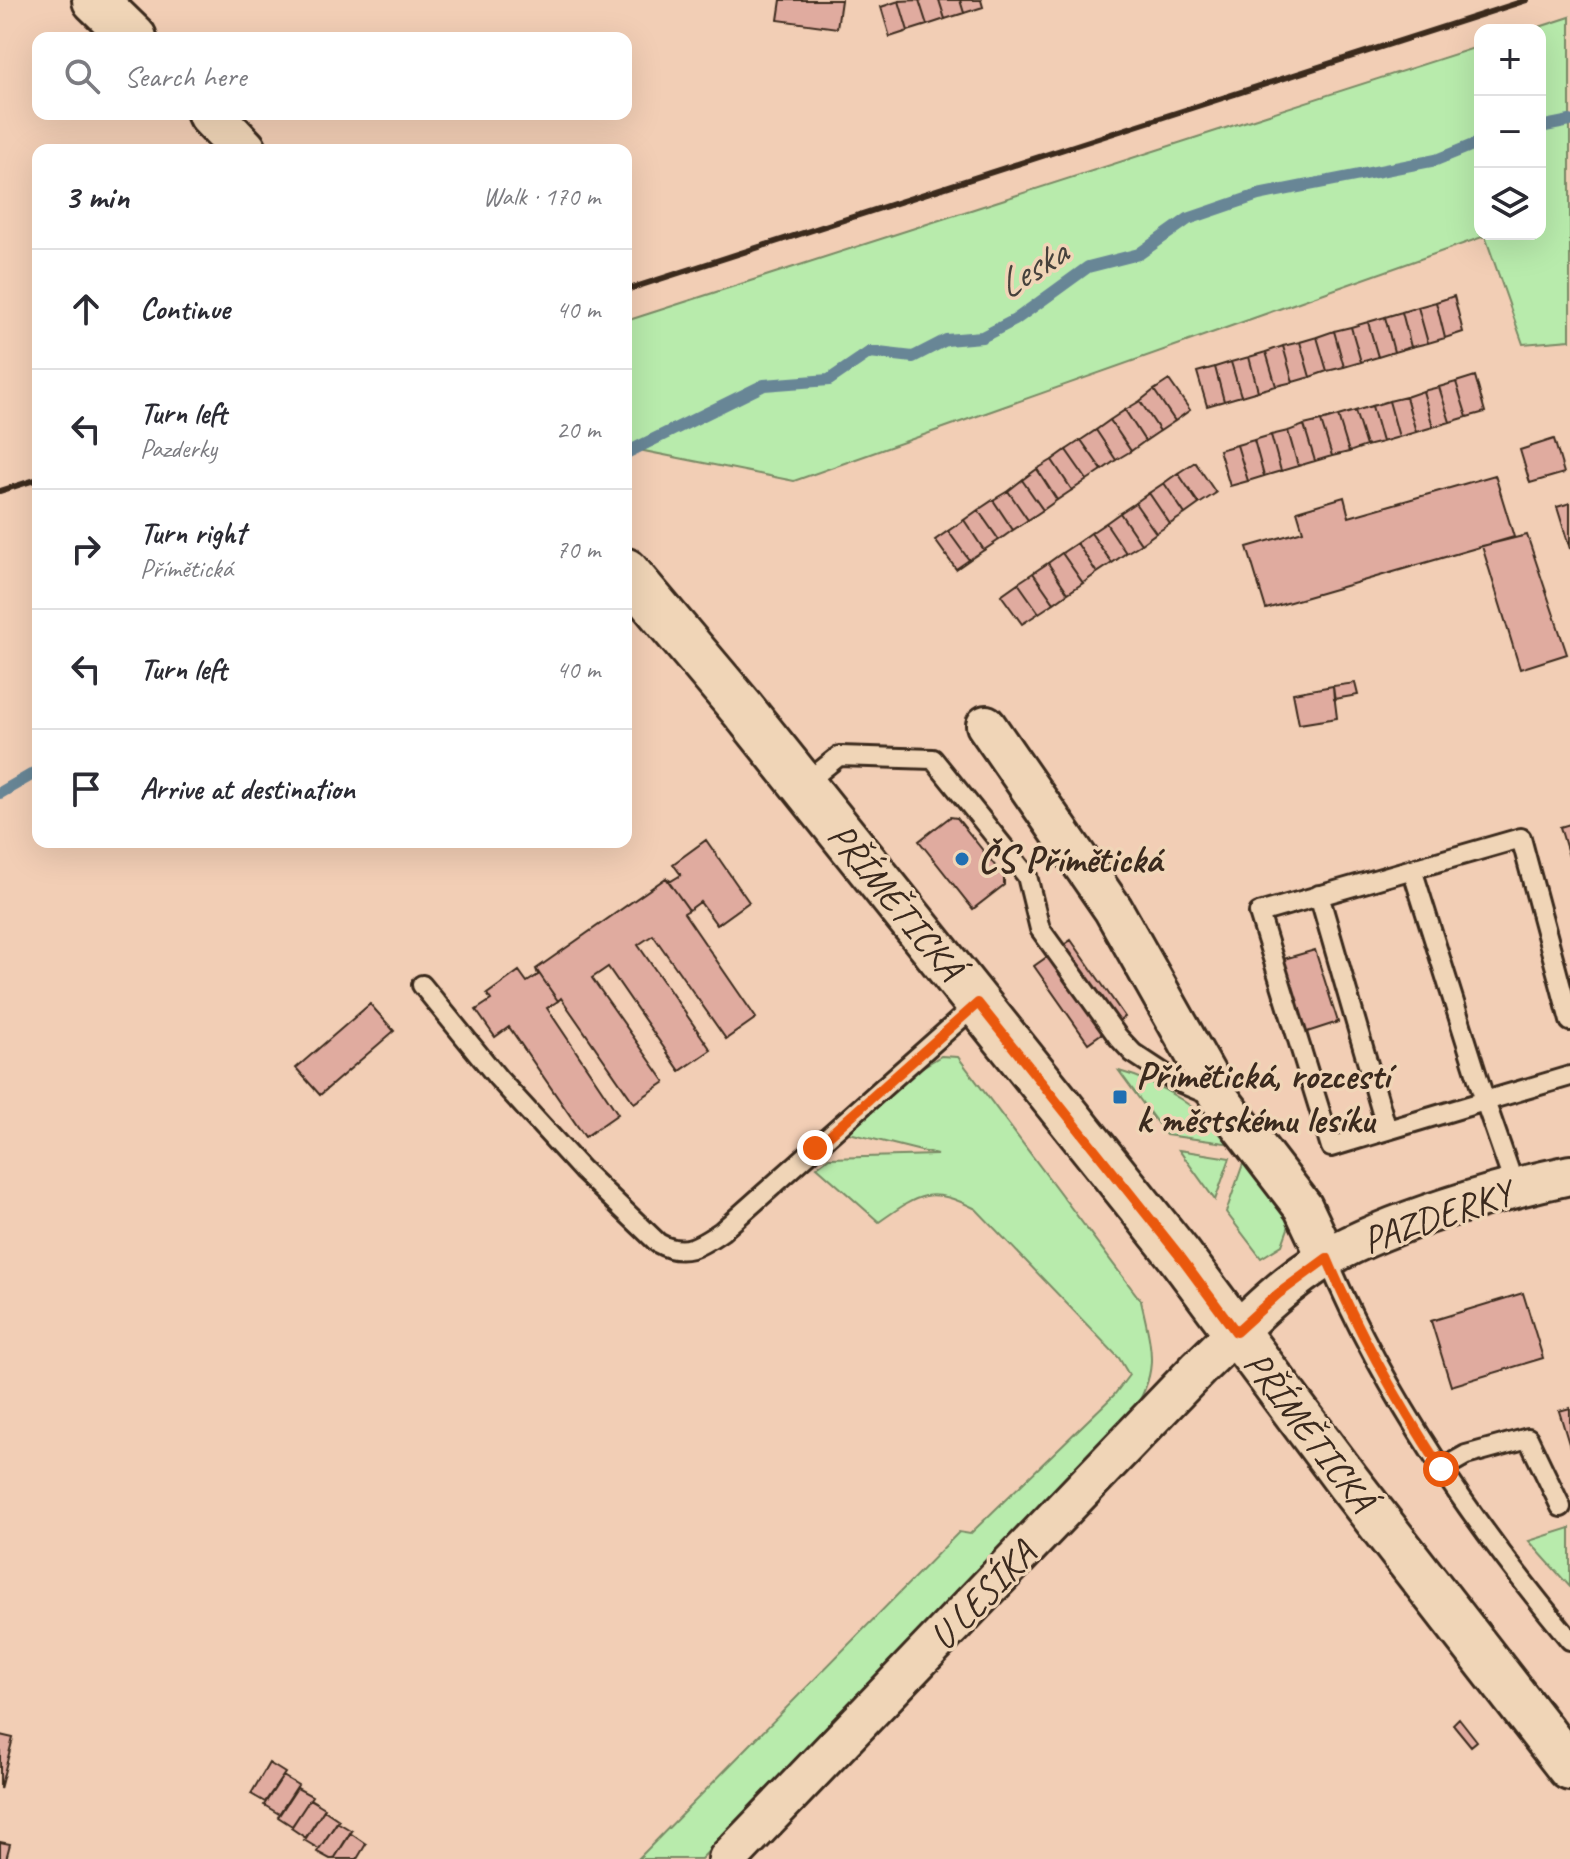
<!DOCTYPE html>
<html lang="en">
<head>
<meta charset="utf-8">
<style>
  body { margin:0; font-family:Caveat,sans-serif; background:#f7f7f7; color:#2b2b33 }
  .controls { position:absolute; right:24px; top:24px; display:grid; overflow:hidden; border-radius:16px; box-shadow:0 8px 32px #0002 }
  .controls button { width:72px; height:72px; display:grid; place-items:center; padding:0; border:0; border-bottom:2px solid #e1e1e2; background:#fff; color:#2b2b33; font:40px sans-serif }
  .stop { position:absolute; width:24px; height:24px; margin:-18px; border:6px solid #ea580c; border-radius:50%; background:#fff }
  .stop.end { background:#ea580c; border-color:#fff; box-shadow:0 2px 8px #0008 }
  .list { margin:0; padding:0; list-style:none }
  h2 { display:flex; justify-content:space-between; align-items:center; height:104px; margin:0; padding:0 32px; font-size:34px }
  h2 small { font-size:26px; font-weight:400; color:#7c7c81 }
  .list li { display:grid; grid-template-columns:52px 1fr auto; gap:24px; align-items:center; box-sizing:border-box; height:120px; padding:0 32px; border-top:2px solid #e1e1e2 }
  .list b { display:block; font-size:30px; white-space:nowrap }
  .list p { margin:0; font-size:26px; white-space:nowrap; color:#7c7c81 }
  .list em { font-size:26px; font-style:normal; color:#7c7c81 }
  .icon { flex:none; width:44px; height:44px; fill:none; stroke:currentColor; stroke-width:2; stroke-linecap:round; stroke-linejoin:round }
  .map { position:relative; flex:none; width:1570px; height:1859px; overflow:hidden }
  .search { position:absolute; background:#fff; box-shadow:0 8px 32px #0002; left:32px; top:32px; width:600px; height:88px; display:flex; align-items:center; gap:20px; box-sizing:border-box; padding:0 28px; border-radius:16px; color:#7c7c81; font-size:30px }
  .panel { position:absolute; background:#fff; box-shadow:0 8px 32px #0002; left:32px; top:144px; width:600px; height:704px; border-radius:16px }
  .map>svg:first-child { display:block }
</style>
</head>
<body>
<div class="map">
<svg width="1570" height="1859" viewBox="0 0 1570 1859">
  <rect width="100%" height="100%" fill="#f2ceb5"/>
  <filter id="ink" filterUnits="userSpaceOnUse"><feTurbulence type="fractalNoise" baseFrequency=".0125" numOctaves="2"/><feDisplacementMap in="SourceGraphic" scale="16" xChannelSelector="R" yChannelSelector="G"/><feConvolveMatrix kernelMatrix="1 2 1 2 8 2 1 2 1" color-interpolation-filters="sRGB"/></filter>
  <g filter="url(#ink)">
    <path fill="#b8ebac" stroke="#7a8a65" stroke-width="2" d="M1570,17V340L1523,344L1485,236L794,481L634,449L626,441V321L1480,46V234H1540V30H1530Z
      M941,1056L958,1057L1141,1301C1152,1350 1160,1371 1131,1415L701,1859H638L959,1532L970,1534L1114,1395L1129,1375L1119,1358L976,1209C930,1186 920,1193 879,1222L817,1167L829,1158L937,1155L849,1133L909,1075Z
      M1119,1071C1160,1082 1205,1111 1232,1144L1166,1135Z
      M1179,1150L1230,1158L1215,1200Z
      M1244,1161L1291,1220L1282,1245L1261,1258L1226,1212Z
      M1570,1528V1587L1529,1541Z"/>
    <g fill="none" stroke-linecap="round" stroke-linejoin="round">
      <path stroke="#688696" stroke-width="12" d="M1540,127L1570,121
        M626,453L764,385L829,380L870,352L913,357L946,340L982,337L1015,320L1088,267L1139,254L1188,219L1258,195L1436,160L1480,142
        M0,793L38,771"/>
    </g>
    <path fill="#e0ab9f" stroke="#3b2a1e" stroke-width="2" d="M781,0H841L837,28L778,20Z
      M919,0L927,25L908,31L899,1Z
      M919,0H939L945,19L927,25Z
      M939,0H960L964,13L945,19Z
      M960,0H981L983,7L964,13Z
      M899,1L908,31L890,37L881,7Z
      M1454,296L1463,332L1445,338L1436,302Z
      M1436,302L1445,338L1428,343L1418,307Z
      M1418,307L1428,343L1411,347L1402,312Z
      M1402,312L1411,347L1394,352L1385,317Z
      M1385,317L1394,352L1378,357L1368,322Z
      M1368,322L1378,357L1361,362L1351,327Z
      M1351,327L1361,362L1344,367L1334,331Z
      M1334,331L1344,367L1327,371L1317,337Z
      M1317,337L1327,371L1310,377L1300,342Z
      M1300,342L1310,377L1293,382L1283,346Z
      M1283,346L1293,382L1276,386L1266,352Z
      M1266,352L1276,386L1258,391L1249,357Z
      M1249,357L1258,391L1241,396L1231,362Z
      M1231,362L1241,396L1224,401L1215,367Z
      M1215,367L1224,401L1207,406L1197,372Z
      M1475,376L1485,412L1467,417L1456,382Z
      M1169,380L1190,410L1175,421L1154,390Z
      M1456,382L1467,417L1450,422L1439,387Z
      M1439,387L1450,422L1433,427L1423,391Z
      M1154,390L1175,421L1160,431L1140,401Z
      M1423,391L1433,427L1416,432L1406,397Z
      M1406,397L1416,432L1399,437L1389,401Z
      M1140,401L1160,431L1145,441L1125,410Z
      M1389,401L1399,437L1382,442L1372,406Z
      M1372,406L1382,442L1366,446L1355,411Z
      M1125,410L1145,441L1131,451L1110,420Z
      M1355,411L1366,446L1349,452L1338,416Z
      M1338,416L1349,452L1332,456L1321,421Z
      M1110,420L1131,451L1116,460L1096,430Z
      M1321,421L1332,456L1315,461L1304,425Z
      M1304,425L1315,461L1298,466L1288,431Z
      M1096,430L1116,460L1102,470L1081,440Z
      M1288,431L1298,466L1281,471L1271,435Z
      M1271,435L1281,471L1264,476L1254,440Z
      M1554,439L1564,473L1530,483L1520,450Z
      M1081,440L1102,470L1087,480L1066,450Z
      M1254,440L1264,476L1248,481L1237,445Z
      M1237,445L1248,481L1230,486L1219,450Z
      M1066,450L1087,480L1072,490L1052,460Z
      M1052,460L1072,490L1057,500L1037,469Z
      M1195,462L1216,493L1199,504L1178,473Z
      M1037,469L1057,500L1043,510L1022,480Z
      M1178,473L1199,504L1185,514L1164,483Z
      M1495,475L1514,537L1266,609L1247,547L1303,531L1297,511L1344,497L1349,517Z
      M1022,480L1043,510L1028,520L1008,491Z
      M1164,483L1185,514L1170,524L1149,493Z
      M1008,491L1028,520L1013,530L993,500Z
      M1149,493L1170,524L1156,533L1135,503Z
      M993,500L1013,530L999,540L978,510Z
      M1135,503L1156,533L1141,544L1120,513Z
      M1570,503V549L1557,507Z
      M978,510L999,540L984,550L964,520Z
      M1120,513L1141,544L1126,553L1106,523Z
      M964,520L984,550L969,560L948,531Z
      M1106,523L1126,553L1112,563L1091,533Z
      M948,531L969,560L956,569L935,540Z
      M1091,533L1112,563L1097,573L1077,543Z
      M1527,535L1567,654L1520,669L1482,546Z
      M1077,543L1097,573L1083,583L1062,553Z
      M1062,553L1083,583L1068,593L1048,563Z
      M1048,563L1068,593L1054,603L1033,573Z
      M1033,573L1054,603L1039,613L1018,583Z
      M1018,583L1039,613L1022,624L1001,595Z
      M1355,683L1358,695L1334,699L1333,686Z
      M1333,686L1337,718L1299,724L1293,693Z
      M950,817L957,818L1004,877V885L973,909L919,841Z
      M1570,824V860L1560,827Z
      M706,840L749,902L717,925L700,902L689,910L666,878L671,881L681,875L673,864Z
      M666,878L689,910L684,913L756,1018L726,1039L653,935L638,945L711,1050L680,1071L608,967L592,978L665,1082L634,1103L561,998L558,1001L536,969Z
      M1071,940L1125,1017L1088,1043L1034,966Z
      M1315,950L1338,1022L1301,1034L1277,961Z
      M536,969L558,1001L547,1008L618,1114L585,1137L509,1027L495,1037L476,1010L491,1000L487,994L519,971L527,982L538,975Z
      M370,1004L394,1031L320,1095L296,1068Z
      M1523,1293L1543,1358L1451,1386L1431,1321Z
      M1570,1408V1447L1559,1411Z
      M1459,1718L1477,1741L1471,1746L1453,1724Z
      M0,1735L13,1738L0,1789Z
      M269,1763L285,1773L265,1802L251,1794Z
      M283,1776L298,1785L279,1814L264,1805Z
      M297,1788L312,1796L292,1826L278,1817Z
      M310,1799L325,1808L306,1838L291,1828Z
      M324,1810L339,1820L319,1849L304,1840Z
      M337,1822L352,1831L334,1859H330L317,1852Z
      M350,1833L366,1844L357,1859H334Z
      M0,1842L10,1844L6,1859H0Z"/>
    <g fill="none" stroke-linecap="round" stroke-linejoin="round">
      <defs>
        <path id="lane" d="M803,785L839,756L933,759L1027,876L1040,929L1118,1037L1133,1053L1174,1080L1214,1097
          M1412,869L1485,1101L1570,1076
          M1319,895L1387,1130
          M422,985L498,1078L582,1170L658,1243C683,1257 699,1247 722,1231L978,1003
          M1515,1187L1485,1101L1331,1147L1259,913L1521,838L1570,1021
          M1327,1258C1386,1398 1473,1523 1570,1640
          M1441,1469L1466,1455L1528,1438L1561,1507"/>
        <path id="street" d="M986,725L1113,909L1220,1099L1303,1207L1327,1258
          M728,1859L1199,1368C1239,1330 1279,1286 1328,1257C1392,1221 1498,1190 1570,1175"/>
        <path id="secondary" d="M95,0L134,38
          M210,114L244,150
          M626,571L743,710L1179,1255L1348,1482L1570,1768"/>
      </defs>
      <use href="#lane" stroke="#3b2a1e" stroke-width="24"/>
      <use href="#street" stroke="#3b2a1e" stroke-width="44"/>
      <use href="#secondary" stroke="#3b2a1e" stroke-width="50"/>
      <use href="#lane" stroke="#f0d5b7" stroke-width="18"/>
      <use href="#street" stroke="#f0d5b7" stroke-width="38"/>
      <use href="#secondary" stroke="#f0d5b7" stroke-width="44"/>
      <path stroke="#3b2a1e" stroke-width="6" d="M626,290L1527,0
        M0,491L38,479"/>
    </g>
  </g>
  <g fill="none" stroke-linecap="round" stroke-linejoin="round" filter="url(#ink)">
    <path stroke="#ea580c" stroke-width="10" d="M815,1148L978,1003L1179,1255L1236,1332L1278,1294L1327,1258C1358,1332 1397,1401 1441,1469"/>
  </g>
  <g fill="#1f6fb2" stroke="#f0d5b7" stroke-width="3">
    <circle cx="962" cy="859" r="8"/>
    <rect x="1112" y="1089" width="16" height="16" rx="4"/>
  </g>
  <g text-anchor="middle" stroke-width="7" stroke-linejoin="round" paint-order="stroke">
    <g font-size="38" font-weight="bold" fill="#3b2a1e" stroke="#f0d5b7" text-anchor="start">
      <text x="978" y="872">ČS Přímětická</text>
      <text x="1136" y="1088">Přímětická, rozcestí<tspan x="1136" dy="44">k městskému lesíku</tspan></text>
    </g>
    <g font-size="38" fill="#3b2a1e" stroke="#f0d5b7">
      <text transform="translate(896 901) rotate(51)" y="13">PŘÍMĚTICKÁ</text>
      <text transform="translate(1437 1216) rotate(-19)" y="13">PAZDERKY</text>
      <text transform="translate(1310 1431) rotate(53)" y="13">PŘÍMĚTICKÁ</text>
      <text transform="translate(982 1595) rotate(-46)" y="13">U LESÍKA</text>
    </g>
    <g font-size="40" font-style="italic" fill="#46413c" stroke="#f0d5b7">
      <text transform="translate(1031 268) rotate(-32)" y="14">Leska</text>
    </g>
  </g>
</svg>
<div class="controls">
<button>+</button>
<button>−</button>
<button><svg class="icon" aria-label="layers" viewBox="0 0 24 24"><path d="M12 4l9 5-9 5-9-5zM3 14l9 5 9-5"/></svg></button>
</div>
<div class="stop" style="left:1441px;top:1469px"></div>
<div class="stop end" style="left:815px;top:1148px"></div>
<div class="search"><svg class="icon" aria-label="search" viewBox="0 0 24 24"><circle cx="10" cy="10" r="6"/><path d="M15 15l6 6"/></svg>Search here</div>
<section class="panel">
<h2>3 min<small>Walk · 170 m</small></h2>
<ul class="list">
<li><svg class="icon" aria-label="ahead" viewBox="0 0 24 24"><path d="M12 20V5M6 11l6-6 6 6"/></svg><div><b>Continue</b></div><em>40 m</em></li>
<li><svg class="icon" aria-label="left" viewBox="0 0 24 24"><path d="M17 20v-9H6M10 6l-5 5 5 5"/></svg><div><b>Turn left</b><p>Pazderky</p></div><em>20 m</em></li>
<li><svg class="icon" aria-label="right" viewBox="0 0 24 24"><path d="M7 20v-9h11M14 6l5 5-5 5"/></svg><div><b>Turn right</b><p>Přímětická</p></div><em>70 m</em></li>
<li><svg class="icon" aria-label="left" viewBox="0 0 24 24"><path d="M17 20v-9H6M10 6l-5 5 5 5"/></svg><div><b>Turn left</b></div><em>40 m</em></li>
<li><svg class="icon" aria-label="arrive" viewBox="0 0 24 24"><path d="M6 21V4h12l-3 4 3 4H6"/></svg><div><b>Arrive at destination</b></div></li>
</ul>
</section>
</div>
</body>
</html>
